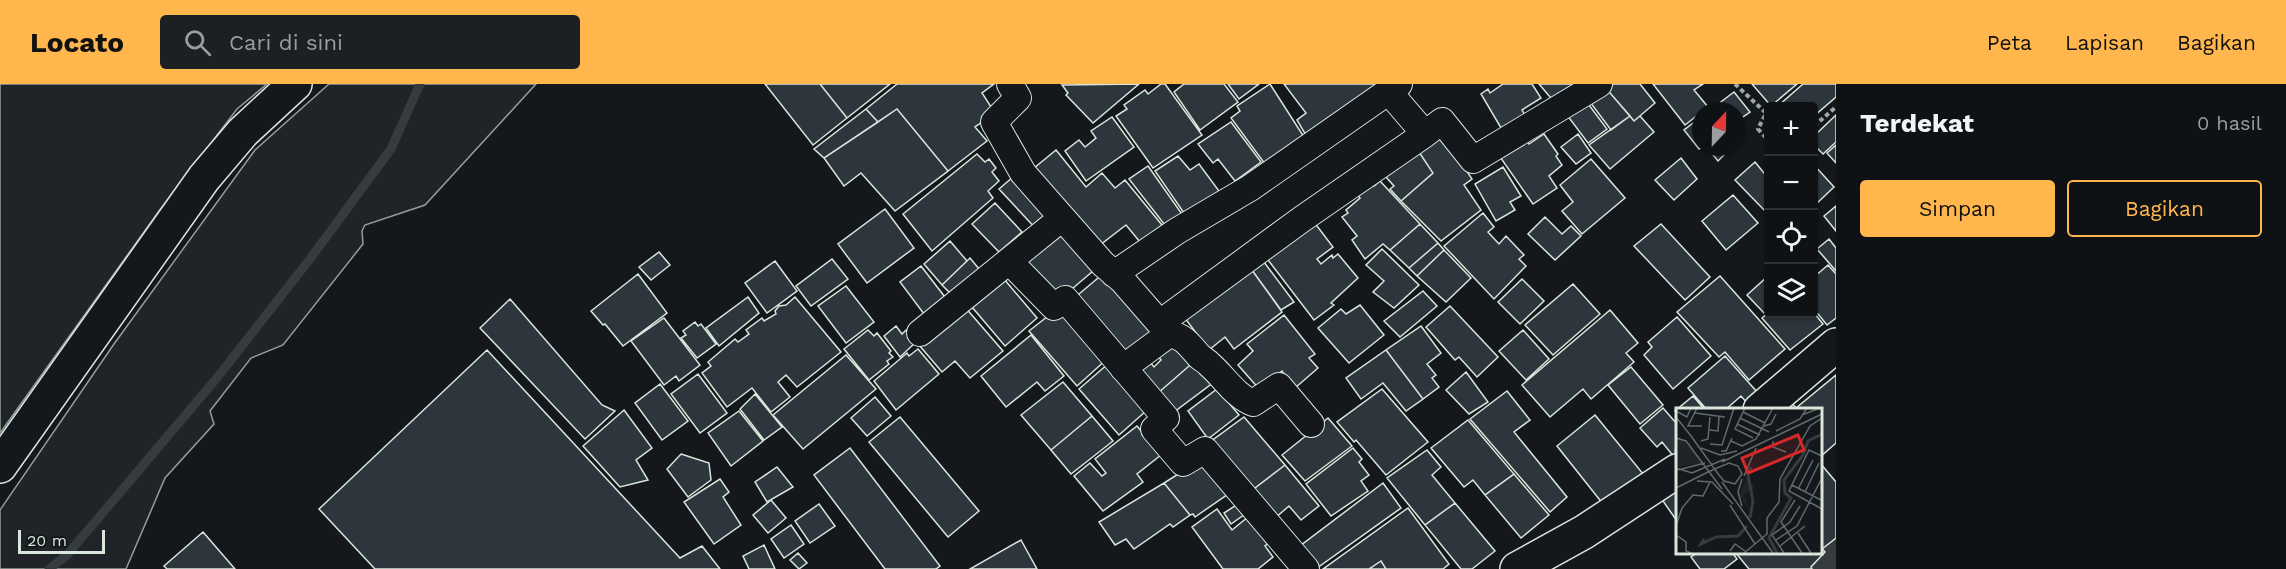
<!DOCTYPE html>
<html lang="id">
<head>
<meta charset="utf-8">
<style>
  body { margin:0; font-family:"Work Sans",sans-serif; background:#1d2022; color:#f1f3f6 }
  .controls { position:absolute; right:18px; top:18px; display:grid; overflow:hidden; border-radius:6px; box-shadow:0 2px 4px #0004 }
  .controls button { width:54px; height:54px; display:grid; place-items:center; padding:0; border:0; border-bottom:2px solid #2f3234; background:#0f1215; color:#f1f3f6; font:30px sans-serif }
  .compass { position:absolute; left:1692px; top:18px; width:54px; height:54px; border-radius:50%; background:#0f1215; box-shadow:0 2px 4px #0004; rotate:22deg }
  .scale { position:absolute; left:18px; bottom:15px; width:87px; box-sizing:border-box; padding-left:6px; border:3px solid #d8e6dc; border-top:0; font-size:16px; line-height:21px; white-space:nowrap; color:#d8e6dc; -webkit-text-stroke:4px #14181c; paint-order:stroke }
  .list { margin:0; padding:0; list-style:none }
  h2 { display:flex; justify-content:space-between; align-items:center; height:78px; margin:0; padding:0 24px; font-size:26px }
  h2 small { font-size:20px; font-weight:400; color:#9b9ea0 }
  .actions { display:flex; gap:12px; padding:18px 24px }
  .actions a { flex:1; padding:14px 0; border:2px solid #ffb74d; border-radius:6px; text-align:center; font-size:21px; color:#ffb74d }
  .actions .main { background:#ffb74d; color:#111 }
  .icon { flex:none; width:33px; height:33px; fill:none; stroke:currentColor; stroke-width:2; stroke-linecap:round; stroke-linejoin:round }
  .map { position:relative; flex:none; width:1836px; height:485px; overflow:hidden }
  header { display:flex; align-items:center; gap:36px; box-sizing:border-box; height:84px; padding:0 30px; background:#ffb74d; color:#111 }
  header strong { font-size:28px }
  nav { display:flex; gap:33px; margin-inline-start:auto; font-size:21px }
  .search { width:420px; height:54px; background:#1d2022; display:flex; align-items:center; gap:15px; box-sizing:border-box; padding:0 21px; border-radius:6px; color:#9b9ea0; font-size:22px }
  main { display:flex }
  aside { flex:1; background:#0f1215 }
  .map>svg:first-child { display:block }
</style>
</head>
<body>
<header>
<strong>Locato</strong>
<div class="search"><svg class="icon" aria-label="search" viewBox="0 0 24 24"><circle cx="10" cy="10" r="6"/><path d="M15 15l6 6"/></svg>Cari di sini</div>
<nav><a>Peta</a><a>Lapisan</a><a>Bagikan</a></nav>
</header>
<main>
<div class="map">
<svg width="1836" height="485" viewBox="0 0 1836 485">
  <rect width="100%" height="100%" fill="#14181c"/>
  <path fill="#202428" stroke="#939e99" stroke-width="1.5" d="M0,0H267L237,25L159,127L0,349Z
    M329,0H536L425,121L365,141L362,147L363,160L283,261L251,274L210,327L214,340L165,394L126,485H0V426L114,260L255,66Z"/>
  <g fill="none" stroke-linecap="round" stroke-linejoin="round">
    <path stroke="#363b3e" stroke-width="9" d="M49,485L67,471L216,295L310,175L391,65L420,0"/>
    <path stroke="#363b3e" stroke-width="52" d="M1825,485L1836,472"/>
  </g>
  <path fill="#2c363c" stroke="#d8e6dc" stroke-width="1.5" d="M765,0H820L847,34L813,61Z
    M820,0H890L847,34Z
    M897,0H994L982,9L995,29L975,43L987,57L948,87L897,25L878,38L866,25Z
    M1139,0L1093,39L1066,11L1068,9L1062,1Z
    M1161,0H1165L1202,51L1153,84L1116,32L1127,25L1124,21L1145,6L1148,10Z
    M1184,0H1224L1238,18L1200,46L1174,8Z
    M1228,0H1259L1239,15Z
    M1270,0L1304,53L1265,80L1231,34L1240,27L1237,22Z
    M1284,0H1381L1307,53L1297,36L1306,29Z
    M1503,0H1532L1541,14L1522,26L1528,36L1504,49L1481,10L1488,5L1490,9Z
    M1539,0H1584L1556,20Z
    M1607,0H1640L1655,19L1634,37L1604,2Z
    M1653,0H1703L1694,6L1708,23L1685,41Z
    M1752,0H1797L1771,22Z
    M1803,0H1836V13L1814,32V22H1778Z
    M1604,2L1630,32L1611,46L1587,14Z
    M1734,8L1750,28L1737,37V27H1709Z
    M1586,17L1607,45L1588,59L1567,31Z
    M866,25L878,38L824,74L814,65Z
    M897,25L948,87L895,127L861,89L844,102L824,74Z
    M1836,31V58L1823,70L1814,61V52Z
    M1630,32L1634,37L1640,32L1654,48L1610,85L1589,61Z
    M1112,33L1134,63L1086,97L1065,67L1079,56L1085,63L1096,54L1091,47Z
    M1701,33L1702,63L1699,65L1684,46Z
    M1231,38L1261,78L1235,97L1218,75L1213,79L1198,60Z
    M1441,47L1472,95L1464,101L1481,126L1441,157L1401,117L1433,89L1417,65Z
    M1544,50L1558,70L1556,72L1562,81L1549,92L1557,104L1533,120L1498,70L1524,53L1529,60Z
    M1578,50L1591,69L1576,80L1561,63Z
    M1836,61V79L1827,69Z
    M1714,63H1718L1724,71L1718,77L1709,66Z
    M1056,66L1086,103L1102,89L1115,104L1125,96L1162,141L1140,158L1126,141L1100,161L1028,89Z
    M1419,68L1433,89L1401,117L1390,105L1394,102L1386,93Z
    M977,70L985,78L989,75L996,84L992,88L999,97L988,107L993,114L932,167L903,130Z
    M1178,72L1190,86L1199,80L1219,107L1186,132L1155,87Z
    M1681,74L1697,95L1674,116L1655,96Z
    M1591,75L1625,114L1582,150L1562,127L1573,118L1560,101Z
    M1755,78L1768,94L1767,129L1735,96Z
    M1814,81L1834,103L1814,122Z
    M1148,82L1184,133L1168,145L1129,95Z
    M1503,83L1521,112L1510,118L1515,126L1496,137L1475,100Z
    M1013,93L1057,132L1039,148L999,105Z
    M1380,97L1420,140L1390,166L1383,160L1365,175L1352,156L1357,152L1342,133L1348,129L1346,126L1360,114L1358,111L1370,99L1374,102Z
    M1733,111L1758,139L1726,166L1702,137Z
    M995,119L1022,148L999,168L972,140Z
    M1836,122V147L1824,132Z
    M885,125L914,164L867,199L838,160Z
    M1483,129L1494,143L1488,148L1499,160L1506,152L1524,171L1519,175L1526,182L1494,215L1444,162Z
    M1545,133L1562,150L1571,142L1581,152L1555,176L1528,150Z
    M1314,138L1333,163L1317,175L1321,180L1332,171L1333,174L1338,170L1358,194L1331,219L1334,221L1314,236L1265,172Z
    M1420,140L1438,159L1409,184L1390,166Z
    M1661,140L1710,193L1685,216L1634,162Z
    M1061,149L1093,187L1059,216L1027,179Z
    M1829,155L1836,164V187L1817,165Z
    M950,157L967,177L942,201L924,180Z
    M1438,159L1444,166L1417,192L1409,184Z
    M1382,165L1419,201L1394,224L1373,208L1384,197L1366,181Z
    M1444,166L1471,194L1446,218L1417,192Z
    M659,168L670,181L651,196L639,183Z
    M970,174L984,191L956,215L942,201Z
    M1261,174L1294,218L1281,226L1249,182Z
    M832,175L848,195L811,222L796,202Z
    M775,177L797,207L767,229L745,199Z
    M1828,181L1836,190V234L1827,241L1814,225V193Z
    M921,182L948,217L927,234L900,198Z
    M1249,182L1282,228L1234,265L1225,253L1209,266L1181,229Z
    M1104,189L1157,252L1126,276L1073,215Z
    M638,190L667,229L623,262L605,240L603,241L591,227Z
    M1720,192L1785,265L1749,296L1725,268L1719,273L1677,228Z
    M1768,192V225L1764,229L1747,211Z
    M1004,195L1037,234L1005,262L972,223Z
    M1522,195L1544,217L1520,240L1498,218Z
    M1573,200L1600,230L1553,271L1525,241Z
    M846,202L874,238L846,259L818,222Z
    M1423,207L1437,222L1400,253L1384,237Z
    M748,213L759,229L719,262L706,244Z
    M795,213L841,268L797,303L786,291L778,298L790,313L771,328L752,304L727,323L702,289L711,282L708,278L735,255L738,258L749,250L746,246L762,234L764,237L776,230L775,227L779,222L786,221Z
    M510,215L602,321L615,327L585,355L480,244Z
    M1062,221L1107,275L1077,302L1029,247Z
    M1360,221L1384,251L1349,279L1318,244L1341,225L1346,230Z
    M964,222L1003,267L970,294L955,277L942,288L919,261Z
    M1450,222L1498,273L1477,293L1459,273L1455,276L1426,243Z
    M1610,226L1638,259L1626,269L1634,278L1591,315L1583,305L1550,333L1522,301Z
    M1768,229H1814L1823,240L1790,266L1762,234Z
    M1284,231L1315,270L1309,274L1318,284L1295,304L1282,287L1260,306L1238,281L1253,267L1247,260Z
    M1677,233L1711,272L1673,305L1644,271L1652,263L1648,258Z
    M664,234L700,281L679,297L676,292L664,301L631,257Z
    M695,238L698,242L701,240L716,260L697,274L681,254L686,251L683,247Z
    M896,242L902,250L906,246L916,258L900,273L884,252Z
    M1421,242L1441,269L1427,280L1436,291L1432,294L1439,303L1423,315L1386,266Z
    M868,246L874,252L877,249L891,267L889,269L893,273L887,277L889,280L869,296L844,265Z
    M1523,246L1549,275L1526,296L1499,267Z
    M1031,251L1064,292L1045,307L1037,298L1006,323L981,292Z
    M1178,255L1196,276L1158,309L1133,282L1145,272L1154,283L1161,276L1157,271Z
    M918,265L939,290L896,326L874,297L907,269L909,272Z
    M487,266L680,474L702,462L720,485H375L319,425Z
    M1386,266L1423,315L1406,327L1383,299L1361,315L1346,294Z
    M846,271L876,305L803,365L773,331Z
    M1725,272L1758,309L1747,319L1741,312L1725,326H1707L1688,304Z
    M1196,276L1214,298L1174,328L1158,309Z
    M1109,279L1146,327L1119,351L1079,305Z
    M1631,283L1663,321L1640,340L1608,301Z
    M1466,288L1488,318L1469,330L1446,306Z
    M698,290L727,329L700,349L671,310Z
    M1836,291V359L1820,373V326H1779L1790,317L1796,324Z
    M1063,298L1092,332L1051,366L1021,331Z
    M660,300L688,337L662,356L635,319Z
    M1217,305L1239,331L1208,355L1188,327Z
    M1382,305L1428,358L1386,391L1356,356L1354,358L1337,338Z
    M1507,307L1530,336L1514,348L1567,413L1550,428L1470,335Z
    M755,310L782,343L764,356L740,325Z
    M1693,312L1705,326H1677V330L1675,327Z
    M875,313L891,332L867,352L851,334Z
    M1663,324L1677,340L1675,374L1662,358L1657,363L1640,344Z
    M624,326L652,364L636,376L648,396L620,403L583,362Z
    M739,327L763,357L731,382L708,349Z
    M1595,331L1644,391L1603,420L1557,362Z
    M1092,332L1113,357L1071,390L1051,366Z
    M900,333L979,427L948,453L869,358Z
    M1244,333L1285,381L1251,407L1210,358Z
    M1328,334L1352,362L1305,397L1282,371Z
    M1468,336L1514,390L1485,411L1473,396L1464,403L1431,364Z
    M1137,342L1161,371L1137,390L1143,398L1103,427L1074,392L1090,379L1102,392L1106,389L1095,375Z
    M850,364L940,482L936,485H885L814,391Z
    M1353,364L1362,375L1359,378L1369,391L1361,397L1368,407L1331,432L1306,400Z
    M1427,366L1441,383L1432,391L1455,419L1425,441L1387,394Z
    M681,370L709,379L711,396L688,413L667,385Z
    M1202,375L1231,408L1195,433L1193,430L1190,431L1164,399Z
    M1820,379L1836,398V454L1822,465L1820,462Z
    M1285,381L1319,422L1301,436L1289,422L1274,435L1251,407Z
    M777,383L793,403L767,418L755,398Z
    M1514,390L1549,431L1521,454L1485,411Z
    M720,395L729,408L723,413L741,441L714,460L684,418Z
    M1164,399L1190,431L1173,443L1170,440L1134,465L1126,455L1115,461L1099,438Z
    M1383,399L1401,424L1317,484L1300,462Z
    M1677,405V437L1663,417Z
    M771,416L786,434L768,449L753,431Z
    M1241,418L1248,428L1231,440L1224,429Z
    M1455,419L1495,467L1472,485H1461L1425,441Z
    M819,420L835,442L810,459L795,437Z
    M1408,424L1449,480L1443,485H1386L1381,477L1369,485H1323Z
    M1217,425L1232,446L1248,433L1273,456L1265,462L1273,473L1258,485H1223L1192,443Z
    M791,441L804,460L784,474L771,455Z
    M203,448L235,485H167L164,482Z
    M1021,456L1037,485H970Z
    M764,461L775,485H749L743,472Z
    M1820,462L1825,468L1811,483L1812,485H1749L1735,468H1820Z
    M1693,468H1732L1737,475L1724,485H1700L1691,473L1694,471Z
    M798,469L807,479L799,485L790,476Z
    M1381,477L1386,485H1369Z"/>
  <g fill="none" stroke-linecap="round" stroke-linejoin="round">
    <defs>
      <path id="street" d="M1010,0L1018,14L994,38L1023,89L1103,180L1122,196L1169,250C1184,252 1189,261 1199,272C1202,275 1207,277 1210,281C1224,293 1235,312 1253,319L1279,302L1311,340
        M1425,50L1442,37L1473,76L1599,0
        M1009,177L1054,223L1065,215L1166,334L1154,345L1183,379L1205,366L1306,485
        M1114,190L1177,147L1250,104L1399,0
        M1160,239L1302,135L1425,50L1389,8
        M920,249L1062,134
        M1123,284L1169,250"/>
      <path id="secondary" d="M1760,326L1836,261
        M1517,485L1584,448L1677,387"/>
      <path id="highway" d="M0,382L204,94L243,48L295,0"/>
    </defs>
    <use href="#street" stroke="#d8e6dc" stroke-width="28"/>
    <use href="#secondary" stroke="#d8e6dc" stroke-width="36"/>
    <use href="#highway" stroke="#d8e6dc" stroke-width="36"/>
    <path stroke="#9da8a2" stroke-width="4" stroke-dasharray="4.5 3" stroke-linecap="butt" d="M1735,0L1766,29L1758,45L1768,56
      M1814,42L1836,23"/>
    <use href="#street" stroke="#14181c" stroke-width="26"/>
    <use href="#secondary" stroke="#14181c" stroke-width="33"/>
    <use href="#highway" stroke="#14181c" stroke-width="33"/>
  </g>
  <g transform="translate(1676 324)">
    <rect width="146" height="146" fill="#14181c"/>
    <path d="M4,29L27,55L0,59V30ZM84,39L72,68L78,80L68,87L75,105L63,87Z" fill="#202428"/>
    <path fill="none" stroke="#363b3e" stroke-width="3" d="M74,110L77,93L72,67L75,59M28,131L25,136L40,129L62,128L71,118M101,145L93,130L115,90L109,85L108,72L127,47L132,33L146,26"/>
    <path fill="none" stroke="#626a69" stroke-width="1.5" d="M21,0L12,18H26M69,0L59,21L77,30M0,3L11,9L15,0H25M67,4L89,15M19,5L49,9M126,7L144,0M0,9L15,28L43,67L48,73L59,76L66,66L62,58L53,55L41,60L32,64L0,80M64,10L93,24M61,16L84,27M88,18L95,16L100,6M34,22L42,23L43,9M100,23L124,11L131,0M0,30L10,33L46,81M25,33L32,31L34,9M55,33L66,38L80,31L97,0M97,33V39L110,44M34,36L46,37L58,0M25,40L44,47L61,43M45,43H50L56,30M146,48L133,42L113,83L146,101M46,54L146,6M0,60L16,65L49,51M2,62L29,55M68,68L80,40M21,73L36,74L57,96M46,74L97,145M116,77L145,92M122,81L137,52M129,84L143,55M119,92L105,114L126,145M54,97L79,136M66,98L62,84L66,71M0,118L6,100L17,87L27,88L34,74M122,125L135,145M0,127L10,134V143L15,145M100,132L121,118L146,70M104,138L129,118M54,143L59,136L69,143M68,145L91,126V110L103,94L104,71L134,18L146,10M108,145L96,127L114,114L124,98"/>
    <path fill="#d62828" fill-opacity="0.15" stroke="#d62828" stroke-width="3" d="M122,27L128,42L72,65L66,50Z"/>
    <rect width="146" height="146" fill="none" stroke="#d8e6dc" stroke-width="3"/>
  </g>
</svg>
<div class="controls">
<button>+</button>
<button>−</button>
<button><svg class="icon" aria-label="locate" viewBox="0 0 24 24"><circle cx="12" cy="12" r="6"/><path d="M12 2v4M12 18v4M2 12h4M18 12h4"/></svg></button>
<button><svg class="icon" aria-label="layers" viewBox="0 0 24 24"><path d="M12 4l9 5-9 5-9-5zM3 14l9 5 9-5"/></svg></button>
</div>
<svg class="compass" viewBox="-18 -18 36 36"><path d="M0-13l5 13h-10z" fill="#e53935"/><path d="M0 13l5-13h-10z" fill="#9b9ea0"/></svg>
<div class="scale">20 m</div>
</div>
<aside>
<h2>Terdekat<small>0 hasil</small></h2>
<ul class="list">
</ul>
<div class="actions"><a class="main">Simpan</a><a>Bagikan</a></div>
</aside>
</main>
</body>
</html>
